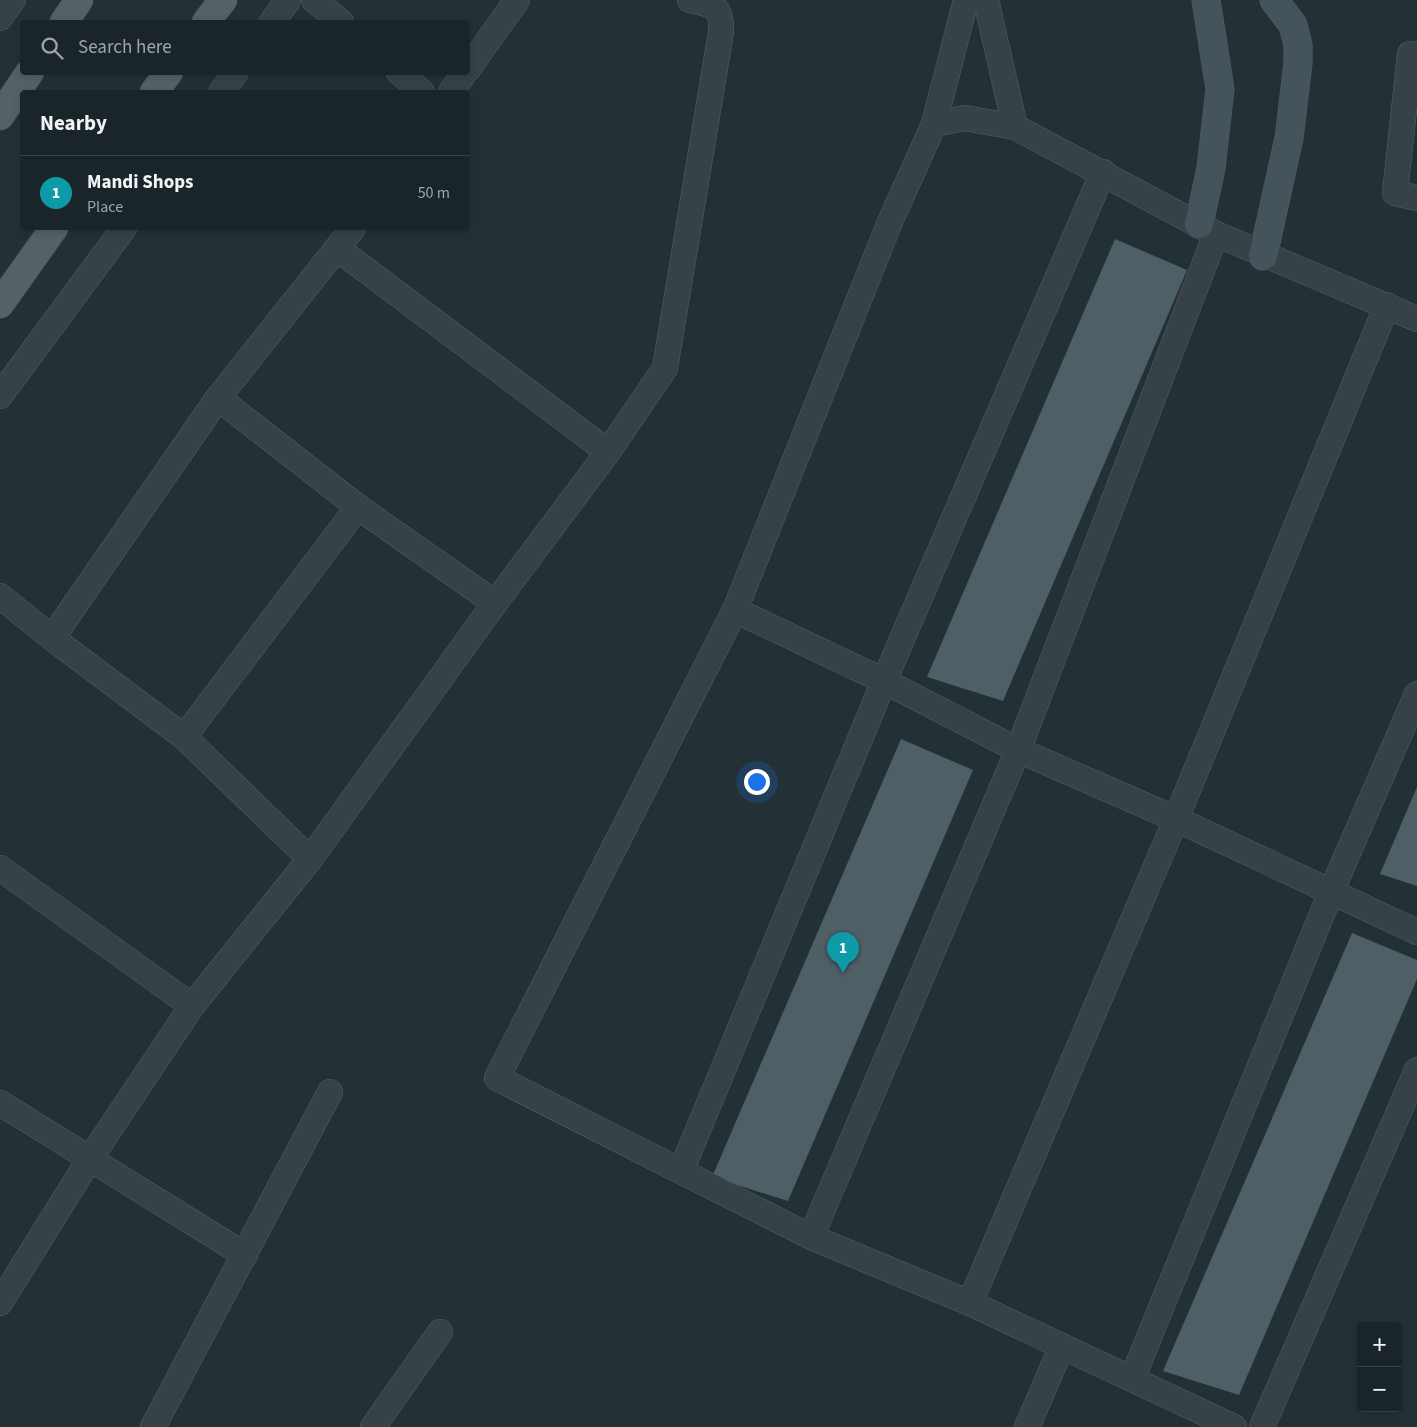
<!DOCTYPE html>
<html lang="en">
<head>
<meta charset="utf-8">
<style>
  body { margin:0; font-family:"Source Sans 3",sans-serif; background:#232d31; color:#f1f3f6 }
  .controls { position:absolute; right:15px; bottom:15px; display:grid; overflow:hidden; border-radius:5px; box-shadow:0 2px 8px #0003 }
  .controls button { width:45px; height:45px; display:grid; place-items:center; padding:0; border:0; border-bottom:1px solid #384246; background:#1a2529; color:#f1f3f6; font:25px sans-serif }
  .you { position:absolute; left:756px; top:781px; width:18px; height:18px; margin:-12px; border:4px solid #fff; border-radius:50%; background:#1a73e8; box-shadow:0 0 0 8px #1a73e833 }
  .badge { display:grid; place-items:center; width:32px; height:32px; border-radius:50%; background:#8ccdee; color:#fff; font-size:16px; font-weight:700 }
  .pin { position:absolute; translate:-50% -41px; filter:drop-shadow(0 1px 2px #0008) }
  .pin::after { content:''; position:absolute; top:26px; width:18px; height:15px; background:inherit; clip-path:polygon(0 0,100% 0,50% 100%) }
  .list { margin:0; padding:0; list-style:none }
  h2 { display:flex; justify-content:space-between; align-items:center; height:65px; margin:0; padding:0 20px; font-size:21px }
  h2 small { font-size:16px; font-weight:400; color:#9fa5a8 }
  .list li { display:grid; grid-template-columns:32px 1fr auto; gap:15px; align-items:center; box-sizing:border-box; height:75px; padding:0 20px; border-top:1px solid #384246 }
  .list b { display:block; font-size:19px; white-space:nowrap }
  .list p { margin:0; font-size:16px; white-space:nowrap; color:#9fa5a8 }
  .list em { font-size:16px; font-style:normal; color:#9fa5a8 }
  .icon { flex:none; width:28px; height:28px; fill:none; stroke:currentColor; stroke-width:2; stroke-linecap:round; stroke-linejoin:round }
  .map { position:relative; flex:none; width:1417px; height:1427px; overflow:hidden }
  .search { position:absolute; background:#1a2529; box-shadow:0 2px 8px #0003; left:20px; top:20px; width:450px; height:55px; display:flex; align-items:center; gap:12px; box-sizing:border-box; padding:0 18px; border-radius:5px; color:#9fa5a8; font-size:19px }
  .panel { position:absolute; background:#1a2529; box-shadow:0 2px 8px #0003; left:20px; top:90px; width:450px; height:140px; border-radius:5px }
  .map>svg:first-child { display:block }
</style>
</head>
<body>
<div class="map">
<svg width="1417" height="1427" viewBox="0 0 1417 1427">
  <rect width="100%" height="100%" fill="#233137"/>
  <path fill="#4e5f66" d="M1115,239L1187,270L1003,701L927,677Z
    M901,739L973,770L788,1201L712,1177Z
    M1417,787V886L1380,874Z
    M1352,933L1417,960V979L1239,1395L1163,1371Z"/>
  <g fill="none" stroke-linecap="round" stroke-linejoin="round">
    <defs>
      <path id="street" d="M314,0L341,22
        M986,0L1015,127
        M0,18L13,0
        M272,22L288,0
        M1417,55L1410,54L1395,193L1417,198
        M468,69L517,0
        M399,72L422,92
        M221,92L236,72
        M451,92L465,72
        M934,124L966,0
        M338,249L608,452
        M0,396L124,228
        M218,398L358,507L495,603
        M0,596L52,638L184,737L310,859
        M735,610L884,681L1018,750L1176,819L1417,932
        M52,638L218,398L353,228
        M184,737L358,507
        M0,868L192,1006
        M0,1103L245,1255
        M681,1171L884,681L1103,172
        M811,1237L1018,750L1216,234
        M0,1303L89,1160L192,1006L310,859L495,603L608,452L665,368L721,32C722,5 713,5 690,0
        M970,1303L1176,819L1387,305
        M1132,1379L1331,892L1417,694
        M153,1427L330,1092
        M373,1427L440,1332
        M1027,1427L1062,1346
        M1234,1427L970,1303L811,1237L497,1078L735,610L890,222L934,124L965,118L1015,127L1216,234L1417,319
        M1262,1427L1417,1070"/>
      <path id="secondary" d="M1199,224L1211,168L1220,89L1206,0
        M1263,256L1289,138L1298,63V45L1293,25L1274,0"/>
      <path id="primary" d="M64,22L79,0
        M206,22L223,0
        M154,92L169,72
        M0,116L30,72
        M0,304L54,228"/>
    </defs>
    <use href="#street" stroke="#546065" stroke-width="26"/>
    <use href="#secondary" stroke="#546065" stroke-width="29"/>
    <use href="#primary" stroke="#434e54" stroke-width="29"/>
    <use href="#street" stroke="#364248" stroke-width="25"/>
    <use href="#secondary" stroke="#45535a" stroke-width="28"/>
    <use href="#primary" stroke="#546268" stroke-width="28"/>
  </g>
</svg>
<div class="controls">
<button>+</button>
<button>−</button>
</div>
<div class="you"></div>
<div class="pin badge" style="left:843px;top:973px;background:#0f9aa8">1</div>
<div class="search"><svg class="icon" aria-label="search" viewBox="0 0 24 24"><circle cx="10" cy="10" r="6"/><path d="M15 15l6 6"/></svg>Search here</div>
<section class="panel">
<h2>Nearby<small></small></h2>
<ul class="list">
<li><span class="badge" style="background:#0f9aa8">1</span><div><b>Mandi Shops</b><p>Place</p></div><em>50 m</em></li>
</ul>
</section>
</div>
</body>
</html>
